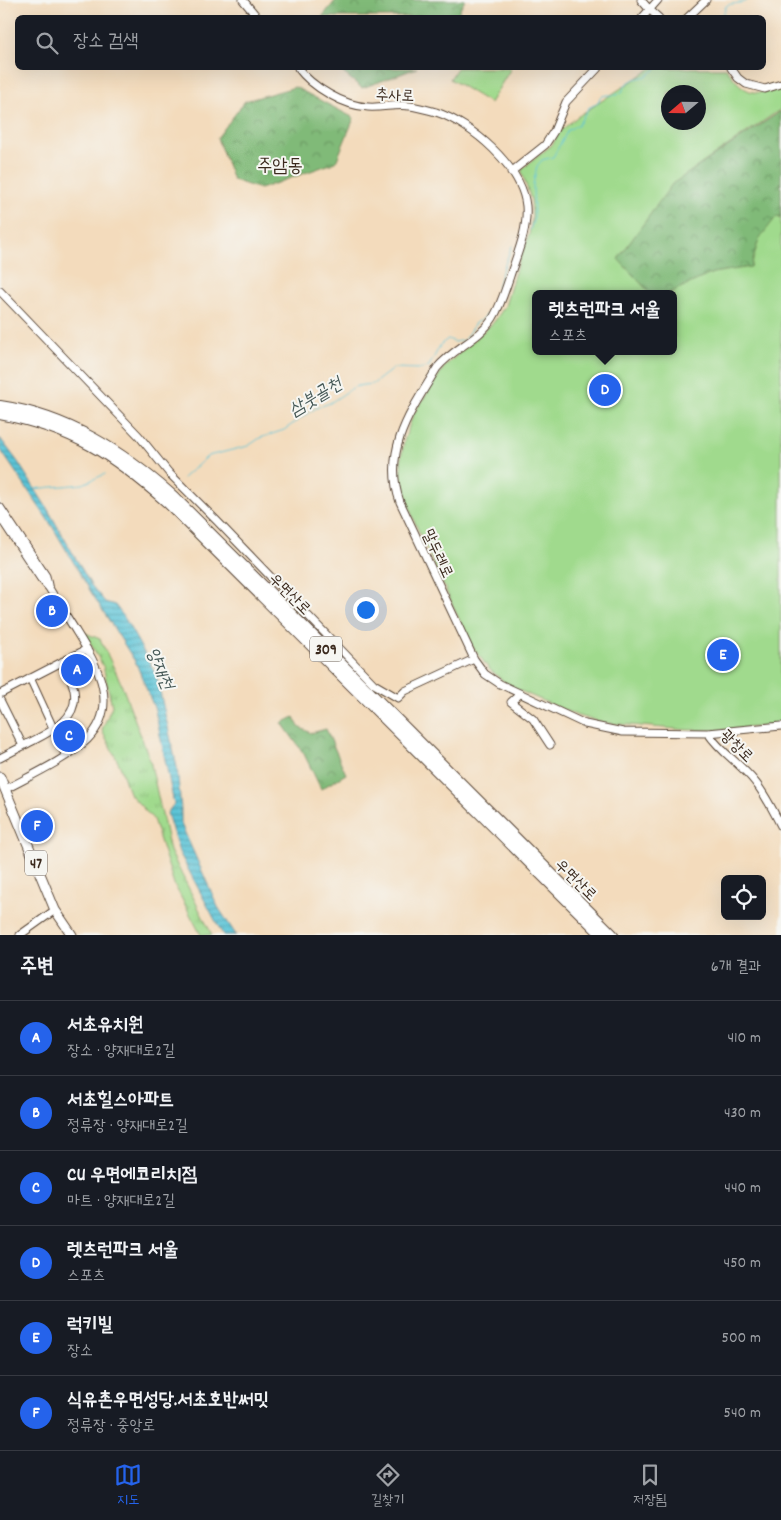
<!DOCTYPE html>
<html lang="ko">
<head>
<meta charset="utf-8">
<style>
  body { margin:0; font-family:Dekko,"Poor Story",sans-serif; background:#242831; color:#f1f3f6 }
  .controls { position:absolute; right:15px; bottom:15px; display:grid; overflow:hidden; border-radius:8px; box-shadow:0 5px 20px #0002 }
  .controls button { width:45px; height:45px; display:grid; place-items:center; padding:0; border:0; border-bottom:1px solid #363941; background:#171b24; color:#f1f3f6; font:25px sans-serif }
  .compass { position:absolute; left:661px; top:85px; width:45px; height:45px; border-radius:50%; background:#171b24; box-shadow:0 5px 20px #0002; rotate:250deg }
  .you { position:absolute; left:365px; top:609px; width:18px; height:18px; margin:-12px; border:4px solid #fff; border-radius:50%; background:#1a73e8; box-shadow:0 0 0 8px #1a73e833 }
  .badge { display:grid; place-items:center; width:32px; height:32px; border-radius:50%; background:#2563eb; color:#fff; font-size:16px; font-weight:700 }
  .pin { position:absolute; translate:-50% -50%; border:2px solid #fff; box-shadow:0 1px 5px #0006 }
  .popup { position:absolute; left:532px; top:290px; width:145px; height:65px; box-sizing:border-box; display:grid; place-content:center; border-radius:8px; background:#171b24; filter:drop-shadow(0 1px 4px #0005); font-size:16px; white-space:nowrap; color:#9ea1a6 }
  .popup b { font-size:19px; color:#f1f3f6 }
  .popup::after { content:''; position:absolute; left:50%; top:100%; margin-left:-10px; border:10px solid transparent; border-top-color:#171b24 }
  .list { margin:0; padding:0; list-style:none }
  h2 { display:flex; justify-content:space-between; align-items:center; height:65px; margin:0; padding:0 20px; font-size:21px }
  h2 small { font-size:16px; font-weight:400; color:#9ea1a6 }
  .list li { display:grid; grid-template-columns:32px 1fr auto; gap:15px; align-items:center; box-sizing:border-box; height:75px; padding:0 20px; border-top:1px solid #363941 }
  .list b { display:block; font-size:19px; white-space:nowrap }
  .list p { margin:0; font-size:16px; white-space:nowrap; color:#9ea1a6 }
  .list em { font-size:16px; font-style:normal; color:#9ea1a6 }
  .icon { flex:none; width:28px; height:28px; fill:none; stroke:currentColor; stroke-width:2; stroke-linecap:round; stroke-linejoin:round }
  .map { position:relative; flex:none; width:781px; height:935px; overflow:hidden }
  .search { position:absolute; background:#171b24; box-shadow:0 5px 20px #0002; left:15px; right:15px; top:15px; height:55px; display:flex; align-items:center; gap:12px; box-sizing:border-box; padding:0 18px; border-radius:8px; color:#9ea1a6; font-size:19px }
  .sheet { height:515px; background:#171b24 }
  nav { display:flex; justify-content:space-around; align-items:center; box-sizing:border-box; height:70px; border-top:1px solid #363941; background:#171b24; font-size:14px; color:#9ea1a6 }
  nav a { display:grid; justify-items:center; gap:2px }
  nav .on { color:#2563eb }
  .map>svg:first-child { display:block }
</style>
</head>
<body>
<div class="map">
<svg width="781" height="935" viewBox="0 0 781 935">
  <defs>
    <pattern id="grass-tufts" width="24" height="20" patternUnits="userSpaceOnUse" patternTransform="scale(1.25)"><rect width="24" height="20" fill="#a0da8d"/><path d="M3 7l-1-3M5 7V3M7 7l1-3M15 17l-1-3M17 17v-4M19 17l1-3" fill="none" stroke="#8bbb79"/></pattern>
    <pattern id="forest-crowns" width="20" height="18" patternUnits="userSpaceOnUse" patternTransform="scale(1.25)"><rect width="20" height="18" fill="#80ba78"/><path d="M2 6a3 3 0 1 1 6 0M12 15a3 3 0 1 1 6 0" fill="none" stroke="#6a9762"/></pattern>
    <pattern id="water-rules" width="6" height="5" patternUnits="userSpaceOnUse" patternTransform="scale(1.25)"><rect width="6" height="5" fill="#5bc4d7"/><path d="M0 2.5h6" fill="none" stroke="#4c9fae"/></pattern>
  </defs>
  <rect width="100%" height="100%" fill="#f6f6f2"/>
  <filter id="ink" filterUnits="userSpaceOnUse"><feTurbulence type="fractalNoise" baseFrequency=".02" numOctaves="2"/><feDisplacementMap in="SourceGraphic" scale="10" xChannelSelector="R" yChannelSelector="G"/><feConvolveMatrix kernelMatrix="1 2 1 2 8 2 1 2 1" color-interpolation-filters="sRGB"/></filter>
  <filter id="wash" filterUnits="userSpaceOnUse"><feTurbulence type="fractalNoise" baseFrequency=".0096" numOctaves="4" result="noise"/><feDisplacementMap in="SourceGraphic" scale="20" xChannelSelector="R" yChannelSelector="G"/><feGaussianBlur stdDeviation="1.12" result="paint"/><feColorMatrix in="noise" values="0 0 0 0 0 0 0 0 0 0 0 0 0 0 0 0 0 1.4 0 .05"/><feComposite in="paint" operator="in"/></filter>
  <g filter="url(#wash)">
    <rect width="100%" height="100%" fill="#f3dbbc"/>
    <path fill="url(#grass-tufts)" stroke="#6e8256" d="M85,633L100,639L121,683L150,760L170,851L212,935H201L174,884L153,819L129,793L120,766L102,730L112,706L103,666Z"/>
    <path fill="url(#forest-crowns)" stroke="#5e724b" d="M336,0H465L456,17H322Z
      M337,68H417L362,88Z
      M295,87L354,118L336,162L260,189L233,180L217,138L245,101Z
      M781,111V218L778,216L759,239L751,267L713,273L667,294H651L618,259L672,184Z
      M294,717L299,727L311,733L326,729L346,774L321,789L304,754L282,723Z"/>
    <path fill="#a0da8d" stroke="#6e8256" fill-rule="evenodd" d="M457,68H511L490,103L450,79Z
      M652,68H726C741,90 753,100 779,86L781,87V109L672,184L618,259L651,294H536V351H674V294H667L713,273L751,267L759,239L777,216L781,218V725L718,730H687L607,723L578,716L509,686L489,669L470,643L415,523L405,495L401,473V458L404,441L413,415L445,366L494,322L505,306L515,272L529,235L532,217L531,200L522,173V169L553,144L559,132L577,117ZM668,92H698V122H668Z"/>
    <path fill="url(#water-rules)" stroke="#4b777a" d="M0,438L18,462L47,508L91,585L105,602L115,605L124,617L156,674L177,767L181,809V824L218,907L236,935H223L179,852L167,813L174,804L155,710L136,663L91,592L52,526L0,449Z"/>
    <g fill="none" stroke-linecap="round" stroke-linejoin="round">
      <path stroke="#5bc4d7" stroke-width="1" d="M722,18L726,6C733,2 741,5 748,0
        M530,230L534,218L533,185L537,166L542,160L553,157L568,130L579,124L588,108L598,103L600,97L606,95H617L622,92L626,84L634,79L647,76L657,68
        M183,478L208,456L248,446L260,438L284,430L316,408L330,403L354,387L363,385L373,384L394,368L422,369L429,366L441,344L448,339L455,342L464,340L475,323L484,318L493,307L500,277L512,246
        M33,489L83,484L105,474"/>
    </g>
  </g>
  <g filter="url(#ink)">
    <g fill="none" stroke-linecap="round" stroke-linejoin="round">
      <defs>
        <path id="minor" d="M243,0L258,18
          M641,0L649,9L659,18
          M642,18L658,0
          M687,18L706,0
          M298,68C312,87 344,106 368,107C382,108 396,104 410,106C418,107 428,110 436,112C472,124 522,167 526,206C528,230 517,254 510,276C505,290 501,305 493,318C479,340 453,348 437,368C411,411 382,450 400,502L474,659L485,674L500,684L585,724L623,732L708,733L781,726
          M731,68L738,78L746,84L765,89L781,84
          M511,172L545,145L554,131L566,102L598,68
          M0,291L139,436L169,473L217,521L374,684L398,698L405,691L474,659
          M0,507L46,576L48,585
          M0,517L41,579L49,588C58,603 68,618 77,633C97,665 121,706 87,740C67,759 30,776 6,789
          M30,678L66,756
          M0,694L87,649
          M520,694L511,702L533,719L550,745
          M0,700L23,746C45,734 80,722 74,690C72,680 67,671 63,661
          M708,733C720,752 741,764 755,782C765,794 774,812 781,826
          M0,758L23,746
          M20,935L55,910"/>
        <path id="major" d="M0,777L55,910L72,935"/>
        <path id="highway" d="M0,406C68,416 123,452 173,496L613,935
          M0,414C73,428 113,454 168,503L602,935"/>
      </defs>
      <use href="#minor" stroke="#574536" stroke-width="9"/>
      <use href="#major" stroke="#574536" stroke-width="11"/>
      <use href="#highway" stroke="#574536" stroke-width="12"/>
      <use href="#minor" stroke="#fff" stroke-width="7"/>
      <use href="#major" stroke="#fff" stroke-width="9"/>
      <use href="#highway" stroke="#fff" stroke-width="10"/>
    </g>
  </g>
  <g text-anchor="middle" stroke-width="4" stroke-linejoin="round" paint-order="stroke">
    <g fill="#f6f6f2" stroke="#73675e" stroke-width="1">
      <rect x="310" y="636.5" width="32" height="25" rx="4"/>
      <rect x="25" y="850.5" width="22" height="25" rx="4"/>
    </g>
    <g font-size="15" font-weight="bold" fill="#3b2a1e">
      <text x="326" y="654">309</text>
      <text x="36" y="868">47</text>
    </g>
    <g font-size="16" fill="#3b2a1e" stroke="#f6f6f2">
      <text transform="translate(395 94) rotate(2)" y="6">추사로</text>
      <text transform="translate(439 553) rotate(65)" y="6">말두레로</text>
      <text transform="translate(291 593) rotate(45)" y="6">우면산로</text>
      <text transform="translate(738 745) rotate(45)" y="6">광창로</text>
      <text transform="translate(577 879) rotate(45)" y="6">우면산로</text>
    </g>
    <g font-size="18" font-style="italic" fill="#455856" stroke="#f6f6f2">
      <text transform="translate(315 396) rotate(-31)" y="6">삼붓골천</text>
      <text transform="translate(161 668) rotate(67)" y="6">양재천</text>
    </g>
    <g font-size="19" fill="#3b2a1e" stroke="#f6f6f2">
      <text x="280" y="171">주암동</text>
    </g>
  </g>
</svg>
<div class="controls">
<button><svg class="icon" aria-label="locate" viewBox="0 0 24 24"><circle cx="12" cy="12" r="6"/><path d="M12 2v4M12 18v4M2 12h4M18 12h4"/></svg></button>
</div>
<svg class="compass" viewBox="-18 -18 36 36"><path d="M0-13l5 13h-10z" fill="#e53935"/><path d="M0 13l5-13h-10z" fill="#9ea1a6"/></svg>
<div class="you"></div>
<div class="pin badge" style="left:77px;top:670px">A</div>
<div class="pin badge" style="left:52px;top:611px">B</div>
<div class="pin badge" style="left:69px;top:736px">C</div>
<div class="pin badge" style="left:605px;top:390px">D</div>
<div class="popup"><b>렛츠런파크 서울</b>스포츠</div>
<div class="pin badge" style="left:723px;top:655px">E</div>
<div class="pin badge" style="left:37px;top:826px">F</div>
<div class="search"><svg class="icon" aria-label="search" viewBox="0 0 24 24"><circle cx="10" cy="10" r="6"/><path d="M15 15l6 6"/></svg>장소 검색</div>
</div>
<section class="sheet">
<h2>주변<small>6개 결과</small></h2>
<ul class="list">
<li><span class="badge">A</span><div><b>서초유치원</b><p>장소 · 양재대로2길</p></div><em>410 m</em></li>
<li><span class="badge">B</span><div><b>서초힐스아파트</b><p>정류장 · 양재대로2길</p></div><em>430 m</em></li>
<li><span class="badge">C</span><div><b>CU 우면에코리치점</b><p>마트 · 양재대로2길</p></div><em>440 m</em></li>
<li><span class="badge">D</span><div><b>렛츠런파크 서울</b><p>스포츠</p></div><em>450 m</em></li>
<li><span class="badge">E</span><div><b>럭키빌</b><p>장소</p></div><em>500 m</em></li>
<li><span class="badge">F</span><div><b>식유촌우면성당.서초호반써밋</b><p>정류장 · 중앙로</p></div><em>540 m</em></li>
</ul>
</section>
<nav>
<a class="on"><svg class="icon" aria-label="map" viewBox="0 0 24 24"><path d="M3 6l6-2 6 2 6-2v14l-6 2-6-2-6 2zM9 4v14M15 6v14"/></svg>지도</a>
<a><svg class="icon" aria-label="directions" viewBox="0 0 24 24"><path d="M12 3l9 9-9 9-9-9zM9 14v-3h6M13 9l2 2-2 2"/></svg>길찾기</a>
<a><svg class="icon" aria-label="saved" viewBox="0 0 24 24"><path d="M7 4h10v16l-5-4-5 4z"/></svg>저장됨</a>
</nav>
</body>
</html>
